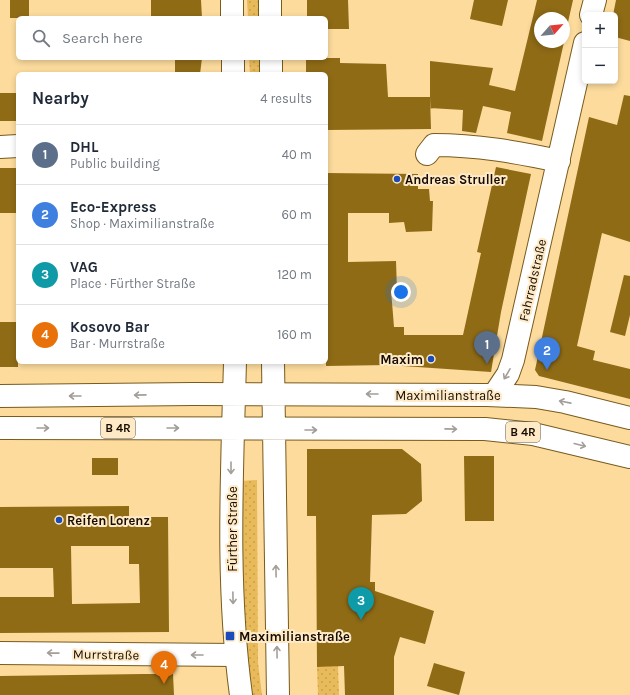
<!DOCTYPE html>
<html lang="en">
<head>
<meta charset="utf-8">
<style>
  body { margin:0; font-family:Karla,sans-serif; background:#f2f2f3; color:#1f2937 }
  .controls { position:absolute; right:12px; top:12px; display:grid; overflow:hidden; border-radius:6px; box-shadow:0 2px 6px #0003 }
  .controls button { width:36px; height:36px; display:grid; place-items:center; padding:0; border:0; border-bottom:1px solid #e0e1e3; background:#fff; color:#1f2937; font:20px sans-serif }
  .compass { position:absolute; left:534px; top:12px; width:36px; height:36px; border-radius:50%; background:#fff; box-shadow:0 2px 6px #0003; rotate:63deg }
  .you { position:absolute; left:401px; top:292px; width:14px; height:14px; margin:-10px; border:3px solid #fff; border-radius:50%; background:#1a73e8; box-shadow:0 0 0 6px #1a73e833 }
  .badge { display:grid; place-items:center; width:26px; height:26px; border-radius:50%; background:#7c3aed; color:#fff; font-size:13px; font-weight:700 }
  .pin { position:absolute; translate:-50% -33px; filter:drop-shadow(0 1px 2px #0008) }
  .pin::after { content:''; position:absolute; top:21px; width:14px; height:12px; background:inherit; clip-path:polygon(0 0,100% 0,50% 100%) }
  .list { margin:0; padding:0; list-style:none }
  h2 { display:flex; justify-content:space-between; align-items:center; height:52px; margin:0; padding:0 16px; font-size:17px }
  h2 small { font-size:13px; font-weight:400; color:#747a83 }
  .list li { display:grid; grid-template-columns:26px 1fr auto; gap:12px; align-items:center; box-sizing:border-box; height:60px; padding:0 16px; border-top:1px solid #e0e1e3 }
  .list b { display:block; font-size:15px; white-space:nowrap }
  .list p { margin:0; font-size:13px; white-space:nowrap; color:#747a83 }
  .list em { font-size:13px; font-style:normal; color:#747a83 }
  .icon { flex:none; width:22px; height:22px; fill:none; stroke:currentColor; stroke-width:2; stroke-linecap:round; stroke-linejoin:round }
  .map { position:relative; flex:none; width:630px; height:695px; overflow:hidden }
  .search { position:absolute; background:#fff; box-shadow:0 2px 6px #0003; left:16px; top:16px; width:312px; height:44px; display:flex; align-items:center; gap:10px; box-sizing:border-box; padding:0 14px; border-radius:6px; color:#747a83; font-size:15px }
  .panel { position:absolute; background:#fff; box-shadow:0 2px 6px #0003; left:16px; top:72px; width:312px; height:292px; border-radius:6px }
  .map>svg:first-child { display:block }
</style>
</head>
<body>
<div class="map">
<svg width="630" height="695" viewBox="0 0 630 695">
  <defs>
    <pattern id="grass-dots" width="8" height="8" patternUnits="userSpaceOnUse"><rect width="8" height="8" fill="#e9ba5a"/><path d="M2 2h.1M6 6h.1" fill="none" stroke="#c79f4c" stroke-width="1.8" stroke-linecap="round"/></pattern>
  </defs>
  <rect width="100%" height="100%" fill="#fcdb9d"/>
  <path fill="url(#grass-dots)" d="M247,0H259L260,18H248Z
    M249,58H261L262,74H250Z
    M257,480L258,663L262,695H250L242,636L240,481Z
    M338,666L339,695H318L317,667Z"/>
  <path fill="#8f6b16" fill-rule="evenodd" d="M10,0H29V18H10Z
    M151,0H201L202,18H151Z
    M307,0H348L349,29H326V18H307Z
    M474,0H508L502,26L470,19Z
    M537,0H573L564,40V18H540V42H564L542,141L507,133L511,112L483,106L476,133L462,131L463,110L430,108V61L493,68L489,85L515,91Z
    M616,0H630V41L615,37V15H613Z
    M175,58H202L200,74H175Z
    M306,58H340V63L386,64L388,97H430L431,129L326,130V74H306Z
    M0,93H18V121H0Z
    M624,95L630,96V242L602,233L577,346L595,351L593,360L630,369V399L539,376L535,370L589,117L617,125Z
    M496,167L531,174L501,312L491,372L388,365L326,366V173L418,174V189H429L430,201H433L432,231L406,232L404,222L389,223V213H348V262L396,261L397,291L391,290L394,327H404V335H463L481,253L477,252Z
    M0,168H18V213H0Z
    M624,275L630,276V315L625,336L610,332Z
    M0,322H18V367H0Z
    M307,449H402L421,464L422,501L406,514L372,515L370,582H375V591L434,611L425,644L400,637L394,657V695H345L344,666L317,667L316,516H307Z
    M464,456H494V521H465Z
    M92,458H118V475H92Z
    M129,506V517H168L169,632L0,633V597H54L53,568H0V507ZM71,546H129V564H139L140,603L72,604Z
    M434,663L465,672L459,695L427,686Z
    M143,674H173L174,695H0V676Z"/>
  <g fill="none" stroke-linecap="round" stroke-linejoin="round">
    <defs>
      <path id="minor" d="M591,15L595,0
        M0,147L18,146
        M427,154L434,145C477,145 517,152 559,161
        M494,395L508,374L513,360L585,43
        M0,653L236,655"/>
      <path id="major" d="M232,0V18
        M270,0V18
        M233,58V74
        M271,58V74
        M235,362C232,473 226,585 241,695
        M273,362L278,695
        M0,396L193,394L487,395L536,397L565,402L630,418
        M0,428L485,429L533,434L630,457"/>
    </defs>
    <use href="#minor" stroke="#785b1d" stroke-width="24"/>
    <use href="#major" stroke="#785b1d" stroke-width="24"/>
    <use href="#minor" stroke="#fff" stroke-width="22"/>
    <use href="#major" stroke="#fff" stroke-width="22"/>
  </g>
  <defs><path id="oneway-shaft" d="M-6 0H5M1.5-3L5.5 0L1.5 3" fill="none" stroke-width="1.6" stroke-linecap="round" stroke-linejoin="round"/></defs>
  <g stroke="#a39e99">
    <use href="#oneway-shaft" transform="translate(507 374) rotate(120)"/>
    <use href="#oneway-shaft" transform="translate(372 394) rotate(-180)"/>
    <use href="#oneway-shaft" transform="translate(140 395) rotate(179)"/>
    <use href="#oneway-shaft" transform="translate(75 396) rotate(180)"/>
    <use href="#oneway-shaft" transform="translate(565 402) rotate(-169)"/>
    <use href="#oneway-shaft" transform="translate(43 428)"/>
    <use href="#oneway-shaft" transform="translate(173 428)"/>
    <use href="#oneway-shaft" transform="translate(451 429) rotate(1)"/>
    <use href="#oneway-shaft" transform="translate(311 430)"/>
    <use href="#oneway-shaft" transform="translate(580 445) rotate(14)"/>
    <use href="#oneway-shaft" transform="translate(231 468) rotate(90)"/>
    <use href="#oneway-shaft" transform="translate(276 571) rotate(-91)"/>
    <use href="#oneway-shaft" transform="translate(233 598) rotate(89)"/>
    <use href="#oneway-shaft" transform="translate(277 652) rotate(-91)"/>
    <use href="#oneway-shaft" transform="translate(53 653) rotate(-179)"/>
    <use href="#oneway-shaft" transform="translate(197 655) rotate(-180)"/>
  </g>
  <g fill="#1c4cb9" stroke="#feeac6" stroke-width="1.5">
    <circle cx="397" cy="179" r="4"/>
    <circle cx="431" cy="359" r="4"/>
    <circle cx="59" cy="520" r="4"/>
    <rect x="225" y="631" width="10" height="10" rx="2"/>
  </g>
  <g text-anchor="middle" stroke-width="4" stroke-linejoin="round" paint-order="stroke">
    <g fill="#feeac6" stroke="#5d4f3b" stroke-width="1">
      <rect x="101" y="418" width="34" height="20" rx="3"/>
      <rect x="506" y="422" width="34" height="20" rx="3"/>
    </g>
    <g font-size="12" font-weight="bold" fill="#180c00">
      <text x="118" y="432">B 4R</text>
      <text x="523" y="436">B 4R</text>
    </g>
    <g font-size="13" font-weight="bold" fill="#180c00" stroke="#feeac6" text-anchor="start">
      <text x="405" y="184">Andreas Struller</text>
      <text x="423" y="364" text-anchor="end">Maxim</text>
      <text x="67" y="525">Reifen Lorenz</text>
      <text x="239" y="641">Maximilianstraße</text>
    </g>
    <g font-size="13" fill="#180c00" stroke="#feeac6">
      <text transform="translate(532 280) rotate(-77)" y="5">Fahrradstraße</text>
      <text x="448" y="400">Maximilianstraße</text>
      <text transform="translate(232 529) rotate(-90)" y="5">Fürther Straße</text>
      <text transform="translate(106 654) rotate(1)" y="5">Murrstraße</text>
    </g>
  </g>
</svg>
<div class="controls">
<button>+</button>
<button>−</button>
</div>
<svg class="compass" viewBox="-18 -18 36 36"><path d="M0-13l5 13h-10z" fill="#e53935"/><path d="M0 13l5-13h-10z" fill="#747a83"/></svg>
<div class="you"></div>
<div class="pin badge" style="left:487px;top:364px;background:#5c6f8a">1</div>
<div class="pin badge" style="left:547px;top:370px;background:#3f7fe0">2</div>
<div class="pin badge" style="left:361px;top:620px;background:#0f9aa8">3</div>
<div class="pin badge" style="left:164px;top:684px;background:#e8710a">4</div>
<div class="search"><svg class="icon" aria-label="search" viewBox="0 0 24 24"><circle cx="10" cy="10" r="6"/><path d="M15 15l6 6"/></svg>Search here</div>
<section class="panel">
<h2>Nearby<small>4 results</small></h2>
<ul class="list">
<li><span class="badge" style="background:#5c6f8a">1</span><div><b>DHL</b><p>Public building</p></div><em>40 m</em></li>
<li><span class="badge" style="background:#3f7fe0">2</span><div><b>Eco-Express</b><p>Shop · Maximilianstraße</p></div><em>60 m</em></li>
<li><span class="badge" style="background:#0f9aa8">3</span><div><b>VAG</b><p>Place · Fürther Straße</p></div><em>120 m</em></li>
<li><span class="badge" style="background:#e8710a">4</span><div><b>Kosovo Bar</b><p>Bar · Murrstraße</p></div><em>160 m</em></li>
</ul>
</section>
</div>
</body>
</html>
